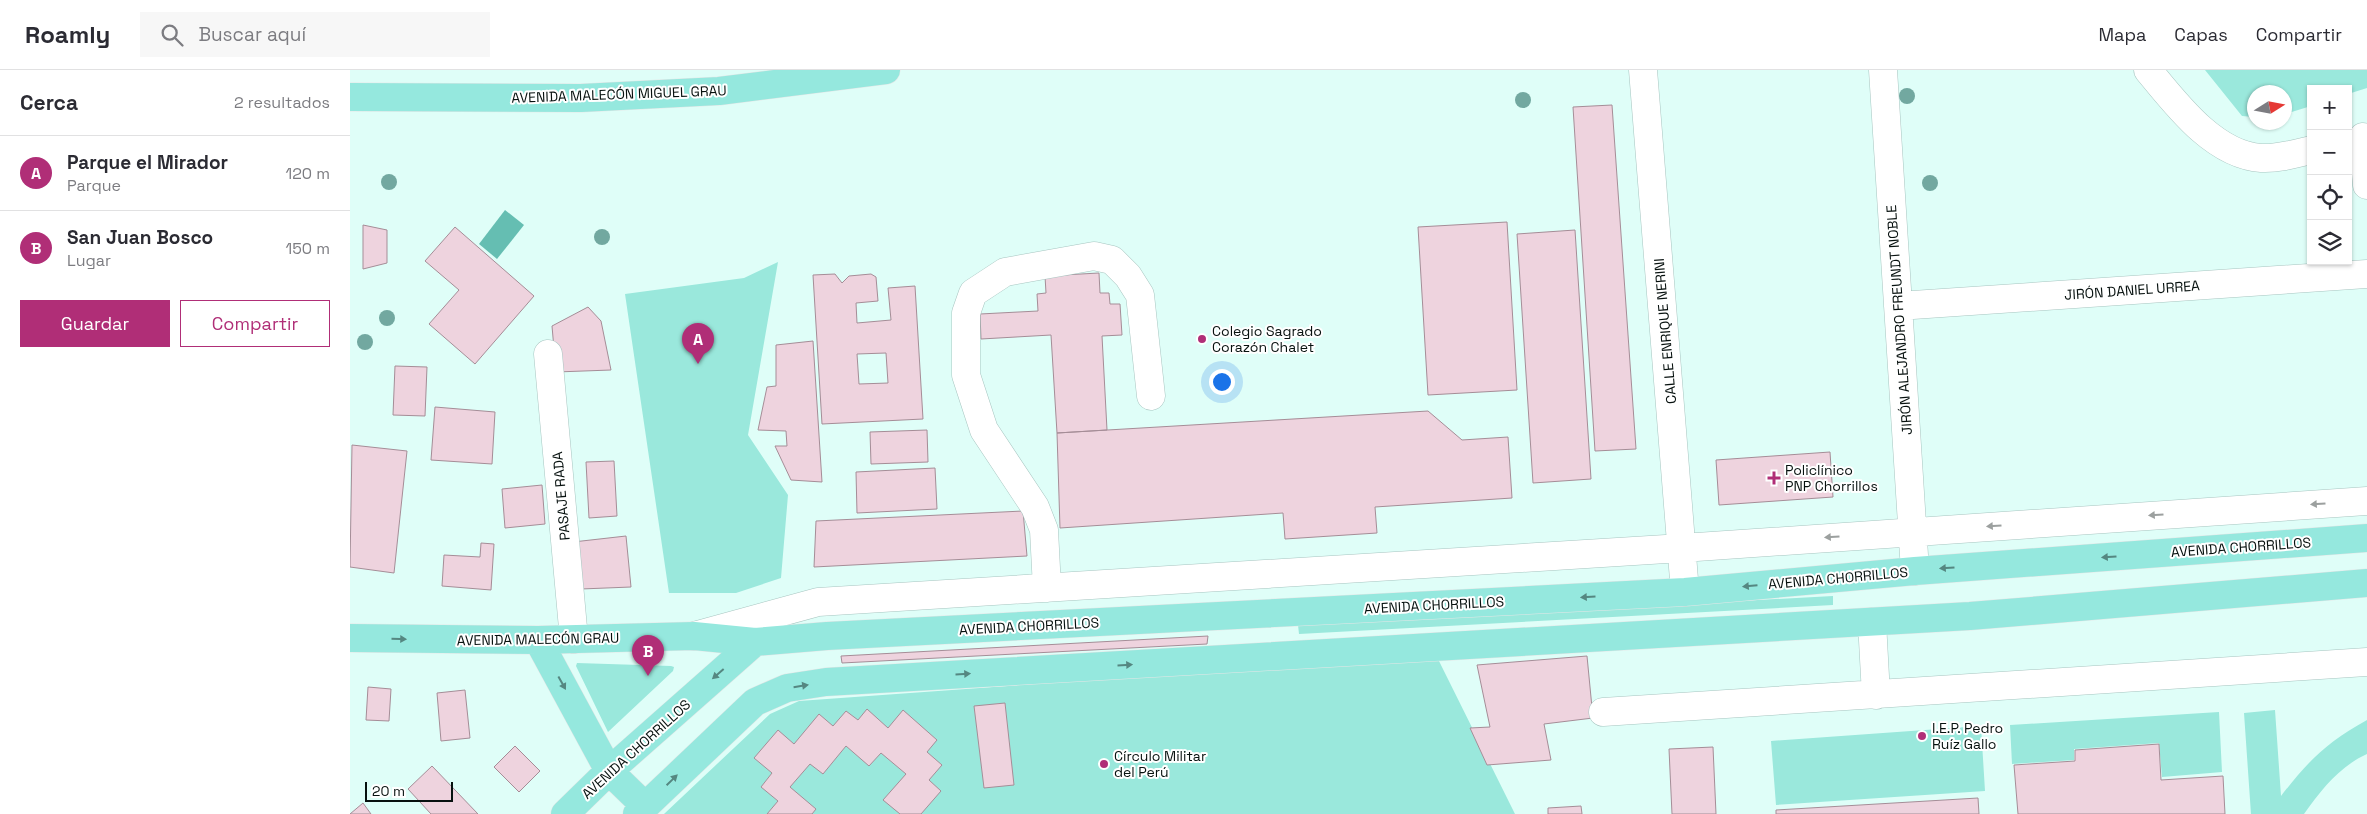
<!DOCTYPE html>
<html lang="es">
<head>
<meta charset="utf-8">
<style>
  body { margin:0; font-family:"Space Grotesk",sans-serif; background:#f7f7f7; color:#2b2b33 }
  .controls { position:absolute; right:15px; top:15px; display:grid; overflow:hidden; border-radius:0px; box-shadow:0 1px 4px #0004 }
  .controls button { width:45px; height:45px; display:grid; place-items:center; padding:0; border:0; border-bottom:1px solid #e1e1e2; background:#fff; color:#2b2b33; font:25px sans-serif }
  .compass { position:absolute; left:1897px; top:15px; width:45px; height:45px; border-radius:50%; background:#fff; box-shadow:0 1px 4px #0004; rotate:79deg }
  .scale { position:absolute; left:15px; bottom:12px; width:88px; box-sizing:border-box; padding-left:5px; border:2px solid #07110f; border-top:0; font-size:14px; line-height:18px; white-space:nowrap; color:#07110f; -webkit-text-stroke:4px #fff; paint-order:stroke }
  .you { position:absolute; left:871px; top:311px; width:18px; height:18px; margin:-12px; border:4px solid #fff; border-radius:50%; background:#1a73e8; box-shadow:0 0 0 8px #1a73e833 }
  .badge { display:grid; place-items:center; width:32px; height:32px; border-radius:50%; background:#b02e77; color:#fff; font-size:16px; font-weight:700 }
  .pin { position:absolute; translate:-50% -41px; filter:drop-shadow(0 1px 2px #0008) }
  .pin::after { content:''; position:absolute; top:26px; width:18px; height:15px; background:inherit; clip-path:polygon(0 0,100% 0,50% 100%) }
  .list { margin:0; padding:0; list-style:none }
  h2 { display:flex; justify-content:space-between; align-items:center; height:65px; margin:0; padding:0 20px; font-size:21px }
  h2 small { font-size:16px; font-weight:400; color:#7c7c81 }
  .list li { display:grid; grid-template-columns:32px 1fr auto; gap:15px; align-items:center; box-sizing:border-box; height:75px; padding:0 20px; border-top:1px solid #e1e1e2 }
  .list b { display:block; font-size:19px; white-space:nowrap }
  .list p { margin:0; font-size:16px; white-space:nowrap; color:#7c7c81 }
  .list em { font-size:16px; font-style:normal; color:#7c7c81 }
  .actions { display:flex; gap:10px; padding:15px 20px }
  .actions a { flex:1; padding:11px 0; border:1px solid #b02e77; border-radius:0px; text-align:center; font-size:18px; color:#b02e77 }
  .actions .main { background:#b02e77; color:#fff }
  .icon { flex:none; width:28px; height:28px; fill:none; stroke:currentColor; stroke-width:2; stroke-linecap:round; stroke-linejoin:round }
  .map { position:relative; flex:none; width:2017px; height:744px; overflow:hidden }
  header { display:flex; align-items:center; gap:30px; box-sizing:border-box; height:70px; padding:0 25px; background:#fff; border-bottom:1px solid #e1e1e2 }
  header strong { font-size:24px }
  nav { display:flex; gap:28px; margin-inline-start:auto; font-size:18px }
  .search { width:350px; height:45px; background:#f7f7f7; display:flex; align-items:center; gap:12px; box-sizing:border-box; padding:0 18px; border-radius:0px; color:#7c7c81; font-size:19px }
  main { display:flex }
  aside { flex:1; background:#fff }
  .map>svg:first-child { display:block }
</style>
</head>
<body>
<header>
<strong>Roamly</strong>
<div class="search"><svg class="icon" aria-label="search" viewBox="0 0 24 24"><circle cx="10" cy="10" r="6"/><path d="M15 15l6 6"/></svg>Buscar aquí</div>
<nav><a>Mapa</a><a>Capas</a><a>Compartir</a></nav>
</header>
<main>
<aside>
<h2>Cerca<small>2 resultados</small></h2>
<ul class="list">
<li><span class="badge">A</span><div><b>Parque el Mirador</b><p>Parque</p></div><em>120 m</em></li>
<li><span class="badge">B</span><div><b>San Juan Bosco</b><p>Lugar</p></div><em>150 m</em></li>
</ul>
<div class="actions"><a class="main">Guardar</a><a>Compartir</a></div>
</aside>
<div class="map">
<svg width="2017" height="744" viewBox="0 0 2017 744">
  <rect width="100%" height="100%" fill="#dffef8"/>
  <path fill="#9ae8dc" d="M1855,0H2017V18L1998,24V19H1961V36L1935,44L1934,22H1904V47L1892,46Z
    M428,192L398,365L438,425L431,508L386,523H319L275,224L394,208Z
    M1483,526V535L949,564L948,555Z
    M1086,585L1165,744H314L420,644L449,631Z
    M227,593L321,596L324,597L323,601L258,662L226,596Z
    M1925,640L1931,726C1959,690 1976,673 2017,650V684C1990,696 1971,720 1954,744H1901L1894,643Z
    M1869,642L1872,702L1812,707L1809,673L1724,679V690L1662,694L1660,655Z
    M1631,656L1635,721L1426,735L1421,671Z"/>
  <path fill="#65beb2" d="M155,140L174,155L147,189L129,174Z"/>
  <path fill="#eed3de" stroke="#a58d97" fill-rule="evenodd" d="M1262,35L1286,379L1245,381L1223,37Z
    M1157,152L1167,320L1078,325L1068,157Z
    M13,155L37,160V193L13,199Z
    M105,157L184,226L125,294L79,254L109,220L75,191Z
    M1225,160L1241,409L1183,413L1167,164Z
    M749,203L750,223H759L760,234H770L772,265L752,266L757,360L707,363L701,265L631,269L630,244L688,241L687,224L696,223L695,206Z
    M485,204L492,213L499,206L521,204L526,207L528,231L506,233L507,253L541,250L538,218L565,216L573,349L472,354L463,205ZM536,283L538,313L509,314L507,284Z
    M238,237L251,251L261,300L206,302L202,256Z
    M463,271L472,412L441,410L425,376H437L436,361L408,360L417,317L426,316V275Z
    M45,296L77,297L75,346L43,345Z
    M85,337L145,342L142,394L81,390Z
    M1078,341L1112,370L1158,367L1162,428L1025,437L1027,463L935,469L933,443L710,458L707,363Z
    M577,360L578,392L521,394L520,362Z
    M2,375L57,381L44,503L0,497Z
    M1480,382L1483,427L1369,435L1366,390Z
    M264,391L267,446L239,448L236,392Z
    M585,398L587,439L507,443L506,402Z
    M192,415L195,454L155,458L152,419Z
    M673,441L677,486L464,497L466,451Z
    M276,466L281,517L231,519L223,472Z
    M131,473L144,474L141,520L92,516L94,485L130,487Z
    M858,566L857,574L492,593L491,586Z
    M1237,586L1243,648L1194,654L1201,690L1137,695L1120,658L1140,657L1127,595Z
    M18,617L41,619L39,651L16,650Z
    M115,620L120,668L91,671L87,623Z
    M655,633L664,715L634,718L624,636Z
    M517,639L538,658L553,640L587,670L577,682L592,695L579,710L591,721L571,744H550L533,730L556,704L531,683L519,696L496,676L473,704L460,694L440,717L466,739L462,744H417L428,731L411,717L422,703L404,688L428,660L444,674L469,644L483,656L496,641L508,650Z
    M1809,674L1811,710L1873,706L1875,744H1668L1664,695L1725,691V680Z
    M165,676L190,701L169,722L144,697Z
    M1363,677L1366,744H1322L1319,679Z
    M82,696L128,744H81L58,719Z
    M1628,728L1629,744H1426V740Z
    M13,733L21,744H0Z
    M1231,736L1232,744H1198V738Z"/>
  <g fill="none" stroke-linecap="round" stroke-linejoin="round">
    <defs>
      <path id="minor" d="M1293,0L1335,522
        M1533,0L1565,501
        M1798,0C1826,34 1864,85 1911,88C1927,89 1945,84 1961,80
        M2013,67L2017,115
        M1548,236L2017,204
        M198,284L224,569
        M697,518L694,460L685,437L634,360L616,305V243L623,223L655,202L744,186L762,190L778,206L790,225L801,326
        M1522,552L1526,625
        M344,566L468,532L1332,478L2017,431
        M1253,642L2017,592"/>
      <path id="major" d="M0,27L231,28L369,21L536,0
        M0,568L188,570L344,566L405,572L477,566L1335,522L1565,501L2017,468
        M188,570L259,701L295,736
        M215,744L259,701L405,572
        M287,744L405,632L437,618L476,612L1620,546L2017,513"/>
    </defs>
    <use href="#minor" stroke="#a7c5c0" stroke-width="29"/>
    <use href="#major" stroke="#e6e7e7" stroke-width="29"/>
    <use href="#minor" stroke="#fff" stroke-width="28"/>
    <use href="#major" stroke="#95e8de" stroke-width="28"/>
  </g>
  <g fill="#72a8a0">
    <circle cx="1557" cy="26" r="8"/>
    <circle cx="1173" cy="30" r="8"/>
    <circle cx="39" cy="112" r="8"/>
    <circle cx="1580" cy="113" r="8"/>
    <circle cx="252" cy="167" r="8"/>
    <circle cx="37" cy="248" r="8"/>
    <circle cx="15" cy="272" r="8"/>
  </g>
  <defs><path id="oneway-solid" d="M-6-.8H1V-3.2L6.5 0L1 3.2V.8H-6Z" transform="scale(1.25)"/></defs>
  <g fill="#9ca09f">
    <use href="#oneway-solid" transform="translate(1968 434) rotate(176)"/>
    <use href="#oneway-solid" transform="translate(1806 445) rotate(176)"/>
    <use href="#oneway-solid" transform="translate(1644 456) rotate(176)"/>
    <use href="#oneway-solid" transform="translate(1482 467) rotate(176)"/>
  </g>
  <g fill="#558781">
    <use href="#oneway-solid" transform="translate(1759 487) rotate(176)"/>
    <use href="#oneway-solid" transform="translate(1597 498) rotate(176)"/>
    <use href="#oneway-solid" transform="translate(1400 516) rotate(175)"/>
    <use href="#oneway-solid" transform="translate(1238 527) rotate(177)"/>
    <use href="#oneway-solid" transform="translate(49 569) rotate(1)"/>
    <use href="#oneway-solid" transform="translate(775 595) rotate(-3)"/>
    <use href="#oneway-solid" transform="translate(368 604) rotate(139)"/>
    <use href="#oneway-solid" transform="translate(613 604) rotate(-3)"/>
    <use href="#oneway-solid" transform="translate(212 613) rotate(61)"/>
    <use href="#oneway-solid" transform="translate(451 616) rotate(-9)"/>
    <use href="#oneway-solid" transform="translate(322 710) rotate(-44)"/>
  </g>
  <g fill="#b02e77" stroke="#fff" stroke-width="2">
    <circle cx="852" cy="269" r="5"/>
    <path d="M1421.5 400.5h5v5h5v5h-5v5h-5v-5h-5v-5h5z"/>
    <circle cx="1572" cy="666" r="5"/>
    <circle cx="754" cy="694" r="5"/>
  </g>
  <g text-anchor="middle" stroke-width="4" stroke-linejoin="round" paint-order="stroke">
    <g font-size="14" fill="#07110f" stroke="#fff">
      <text transform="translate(269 24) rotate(-2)" y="5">AVENIDA MALECÓN MIGUEL GRAU</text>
      <text transform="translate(1782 220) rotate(-4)" y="5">JIRÓN DANIEL URREA</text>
      <text transform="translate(1549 250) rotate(-94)" y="5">JIRÓN ALEJANDRO FREUNDT NOBLE</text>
      <text transform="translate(1315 261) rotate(-95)" y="5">CALLE ENRIQUE NERINI</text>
      <text transform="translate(211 426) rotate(-95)" y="5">PASAJE RADA</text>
      <text transform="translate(1891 477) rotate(-4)" y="5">AVENIDA CHORRILLOS</text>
      <text transform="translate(1488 508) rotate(-5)" y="5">AVENIDA CHORRILLOS</text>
      <text transform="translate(1084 535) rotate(-3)" y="5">AVENIDA CHORRILLOS</text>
      <text transform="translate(679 556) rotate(-3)" y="5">AVENIDA CHORRILLOS</text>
      <text transform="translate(188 569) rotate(-1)" y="5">AVENIDA MALECÓN GRAU</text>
      <text transform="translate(286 679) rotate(-42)" y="5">AVENIDA CHORRILLOS</text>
    </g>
    <g font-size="14" fill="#07110f" stroke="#fff" text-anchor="start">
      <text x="862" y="266">Colegio Sagrado<tspan x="862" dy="16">Corazón Chalet</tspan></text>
      <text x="1435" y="405">Policlínico<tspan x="1435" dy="16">PNP Chorrillos</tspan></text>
      <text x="1582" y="663">I.E.P. Pedro<tspan x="1582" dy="16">Ruíz Gallo</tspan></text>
      <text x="764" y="691">Círculo Militar<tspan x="764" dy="16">del Perú</tspan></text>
    </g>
  </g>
</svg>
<div class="controls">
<button>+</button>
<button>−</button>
<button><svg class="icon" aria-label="locate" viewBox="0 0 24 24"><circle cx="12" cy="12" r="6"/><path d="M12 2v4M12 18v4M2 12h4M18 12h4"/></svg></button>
<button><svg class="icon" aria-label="layers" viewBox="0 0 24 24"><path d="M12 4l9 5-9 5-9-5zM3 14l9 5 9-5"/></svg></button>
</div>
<svg class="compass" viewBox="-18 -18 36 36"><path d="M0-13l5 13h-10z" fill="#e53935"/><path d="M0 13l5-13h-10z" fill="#7c7c81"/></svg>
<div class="scale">20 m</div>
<div class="you"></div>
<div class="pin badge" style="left:348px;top:294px">A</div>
<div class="pin badge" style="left:298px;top:606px">B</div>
</div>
</main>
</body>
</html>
